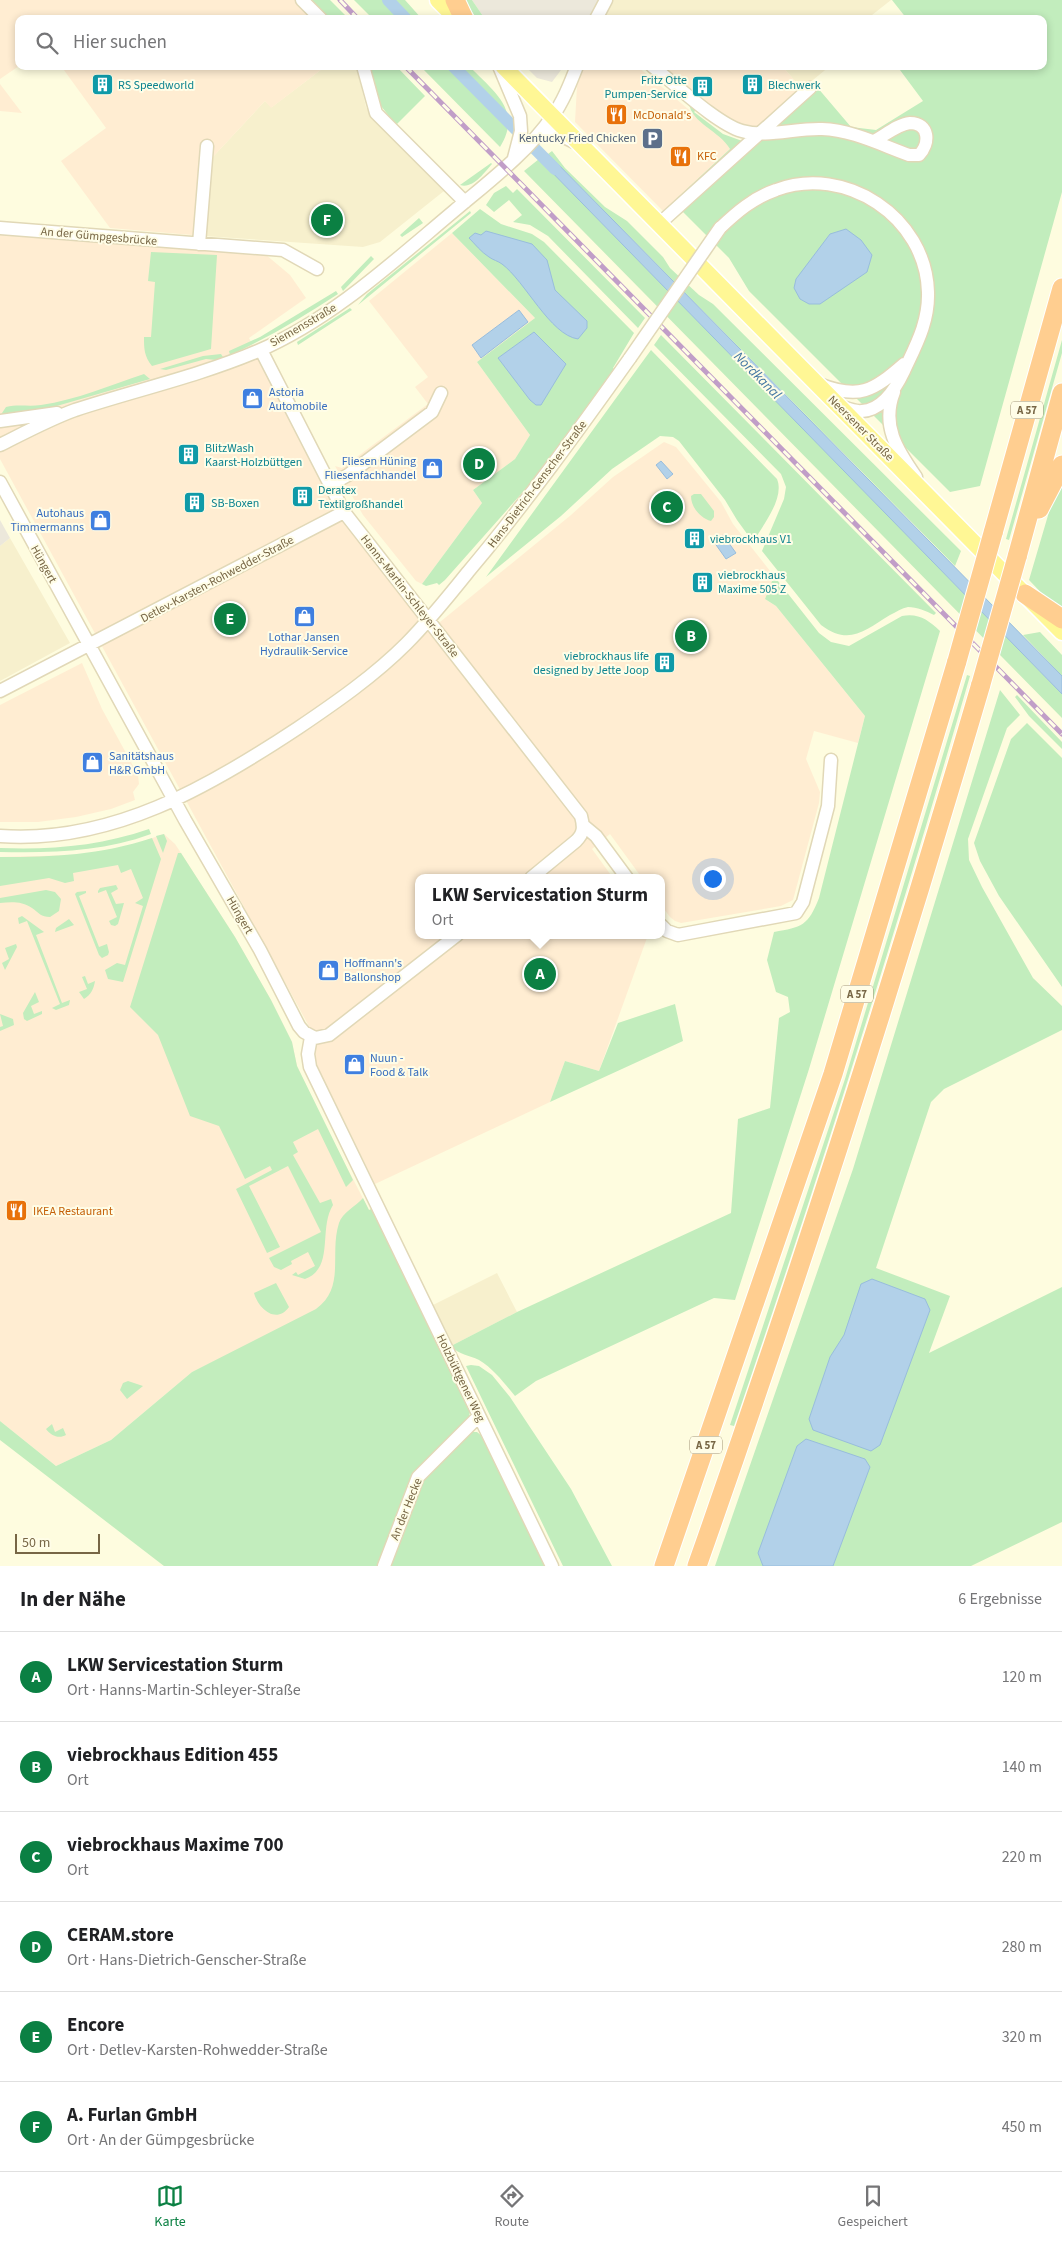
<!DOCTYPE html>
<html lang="de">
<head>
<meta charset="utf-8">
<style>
  body { margin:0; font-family:"Source Sans 3",sans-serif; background:#f6f6f6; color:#202124 }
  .scale { position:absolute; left:15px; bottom:12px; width:85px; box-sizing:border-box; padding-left:5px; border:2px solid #776645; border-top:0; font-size:14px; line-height:18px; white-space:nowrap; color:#776645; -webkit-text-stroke:4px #fffde7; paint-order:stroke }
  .you { position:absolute; left:712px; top:878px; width:18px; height:18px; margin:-12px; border:4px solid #fff; border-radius:50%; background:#1a73e8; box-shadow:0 0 0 8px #1a73e833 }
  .badge { display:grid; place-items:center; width:32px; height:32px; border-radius:50%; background:#0b8043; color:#fff; font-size:16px; font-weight:700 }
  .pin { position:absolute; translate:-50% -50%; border:2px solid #fff; box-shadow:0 1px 5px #0006 }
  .popup { position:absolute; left:415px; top:874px; width:250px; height:65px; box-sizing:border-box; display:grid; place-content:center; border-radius:10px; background:#fff; filter:drop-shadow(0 1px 4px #0005); font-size:16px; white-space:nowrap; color:#757577 }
  .popup b { font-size:19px; color:#202124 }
  .popup::after { content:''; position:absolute; left:50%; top:100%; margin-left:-10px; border:10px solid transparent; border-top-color:#fff }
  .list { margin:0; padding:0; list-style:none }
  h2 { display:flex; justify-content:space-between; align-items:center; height:65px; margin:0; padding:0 20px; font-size:21px }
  h2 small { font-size:16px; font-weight:400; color:#757577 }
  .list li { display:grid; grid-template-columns:32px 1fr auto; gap:15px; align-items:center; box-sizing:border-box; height:90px; padding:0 20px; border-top:1px solid #e0e0e0 }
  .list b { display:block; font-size:19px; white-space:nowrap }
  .list p { margin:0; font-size:16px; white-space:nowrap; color:#757577 }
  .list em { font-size:16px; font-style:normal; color:#757577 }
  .icon { flex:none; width:28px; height:28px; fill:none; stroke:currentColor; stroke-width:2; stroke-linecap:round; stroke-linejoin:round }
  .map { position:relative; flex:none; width:1062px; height:1566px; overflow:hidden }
  .search { position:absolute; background:#fff; box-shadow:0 2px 8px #0003; left:15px; right:15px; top:15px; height:55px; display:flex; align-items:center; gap:12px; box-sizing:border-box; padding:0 18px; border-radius:10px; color:#757577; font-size:19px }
  .sheet { height:605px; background:#fff }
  nav { display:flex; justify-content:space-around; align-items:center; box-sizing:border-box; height:70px; border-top:1px solid #e0e0e0; background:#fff; font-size:14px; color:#757577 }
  nav a { display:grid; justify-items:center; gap:2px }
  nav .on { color:#0b8043 }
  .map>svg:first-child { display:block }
</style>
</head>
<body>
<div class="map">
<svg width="1062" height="1566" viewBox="0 0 1062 1566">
  <rect width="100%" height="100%" fill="#fefcdf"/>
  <path fill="#f7f0cd" d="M611,0H891L867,19H711L709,17L707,19H601Z
    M326,66H356L366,107L374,121L444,191L380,242L363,247L204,236L211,159L265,101L272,107Z
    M782,66H830L802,89Z
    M10,538L70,643L0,681V546Z
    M497,1273L517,1312L451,1346L433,1305Z"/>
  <path fill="#ffedd2" d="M0,0H297L315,19H19V66L0,79Z
    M61,66H326L271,108L265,101L211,159L204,236L110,228L61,161L106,128Z
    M584,66H637L726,141L730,149L663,211L575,122L577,86Z
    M673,66H782L802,89L760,127L748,128L732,122L668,73Z
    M0,84L22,113L0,111Z
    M452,233L535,318L477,362L530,435L515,459L473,490L482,503L422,584L416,581L363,515L335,466L342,468L428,404L415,387L428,377L369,301Z
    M0,234L265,254L290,275L306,298L249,338L341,515L429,631L571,515L613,477L664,442L676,447L721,502L733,524L774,576L765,599L776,606L865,716L858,743L814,731L806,759L820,792L819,803L793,900L781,906L681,923L675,921L670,917L661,905V878H642L610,834L592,849L613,878H419V935H648L599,1071L565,1061L550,1102L375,1184L317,1066L311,1030L0,459Z
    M82,663L102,709L138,775L139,784L133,792L135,800L111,809L76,817L38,822H0V705Z
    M164,834L175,844L181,853L235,937L271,1000L292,1042L297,1066L325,1125L369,1210L374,1208L405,1269L192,1372L111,1440L56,1466L0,1421V857L79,855L129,846Z"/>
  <path fill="#ece8db" d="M472,0H602L591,19H485Z
    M525,66H564L552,82L537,78Z
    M0,520L10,538L0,546Z"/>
  <path fill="#c2edbd" d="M312,0H330L349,19H330Z
    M354,0H405L422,19H373Z
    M464,0H472L485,19H477Z
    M892,0H1062V192L980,486L950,492L749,291L729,258L681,210L817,87L851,127L876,130L923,101L897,66H1043V19H907Z
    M370,66H396L425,96L396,125L381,106Z
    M420,66H469C493,91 523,110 500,147Z
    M689,103L697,109L694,112L723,134L745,142L680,201H674L730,149C720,131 691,123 689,103Z
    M552,151L565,168L605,207L627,221L663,257L670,268L699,295L713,304L961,551L955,566L548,154Z
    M539,159L1062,694V718L524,171Z
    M491,163L492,164C484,173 473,189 460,185Z
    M506,186L513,193L517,189L645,318L638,328L548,236L530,225L513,222L522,215L509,200L494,212L486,205L494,193Z
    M480,209L501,224L532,234L544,242L634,333L613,368L614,369L538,475L445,580L439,585L437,583L426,586L422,584L482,503L473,490L515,459L530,435L477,362L535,318L452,233Z
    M470,211L471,213L358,305L367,294Z
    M419,218L423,223L402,237L400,235Z
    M151,252L217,255L211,349L152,366C144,356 144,349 144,337H151L155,282L148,281Z
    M371,256L374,259L343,291L341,287Z
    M336,291L338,294C303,317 268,338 230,355L229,351L260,337Z
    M350,308L352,310L298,345L297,342Z
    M661,335L936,613L934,615C926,611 917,607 908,607C902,608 896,612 890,615C864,631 849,646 821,625L762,551L784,499L786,487L781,474L654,345Z
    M1062,340V353L1009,540L1006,539Z
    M651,350L777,479C785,498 763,525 753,542L737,520L725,500L679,441L673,437L660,436L612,469L561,516L486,577Z
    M221,354L223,357L216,360L206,359L166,370L160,369L203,356Z
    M144,374L150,379L36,412L0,416L6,407C18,404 29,407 41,405C76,400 111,385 144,374Z
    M1062,481V610L1051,603L1029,580L1049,512Z
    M694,494H701L714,511V517L711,521C700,518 691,507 691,496Z
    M774,576L819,633L831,642L849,646L902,616C919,613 928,620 940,631L809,1069L735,1300L714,1298L536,1381L515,1396C504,1383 494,1369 479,1360C469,1355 459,1355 451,1346L517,1312L731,1213L738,1119L770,1108L779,1018L790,1012L788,997L776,992L767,960L774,932C802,927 808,926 819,898L865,716L776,606L765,599Z
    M1040,632L1062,655V676L1023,635Z
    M967,675L970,676C897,928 819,1178 734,1426L730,1425L845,1079Z
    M1000,690L1020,715L1007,728L968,839L969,860L982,887L1033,978L1062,1006V1030L944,1089L931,1102L876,1268L950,1296L929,1353L1062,1287V1522L971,1566H715L853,1169Z
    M1017,695L1062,742V749L1029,716L1015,697Z
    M1027,723L1062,758V987L999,896L980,861L974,843L1011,739Z
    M149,829L151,834C102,852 51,853 0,852V848C51,850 100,846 149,829Z
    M164,834L167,841L163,853L156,836Z
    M152,838L161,859L123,982L108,979L105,970L117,963L125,965L143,906L135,903L143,898L131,869L121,873L118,865L73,873L74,881L65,883L49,878L0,886V857C54,857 100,855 152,838Z
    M178,853H181L235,937L271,1000L292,1042L297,1066L353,1180L346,1187L318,1129L293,1142L298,1152L293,1155L320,1203L331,1199L333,1205C318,1229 335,1268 305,1279L292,1275L296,1272L298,1275L315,1266L308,1252L291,1261L292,1264L281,1270L274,1267L269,1258L321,1232L288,1166L249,1186L280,1247L267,1253L236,1189L272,1170L270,1166L245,1179L219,1126L190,1116L158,1035L130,1007Z
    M116,885L118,889L111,893L116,904L124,903L118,924L115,926L111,925L109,921L117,917L106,890L98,893V891L100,888Z
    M46,890L55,892L61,899L59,911L50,917C41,917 39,913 32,908C22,901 11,902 0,903V898Z
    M86,891V893L79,896L99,947L107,944L109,952L108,955L102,958L99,955L75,894L77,892Z
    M22,916L44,932L36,935L62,1003L70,1000L69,1005L56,1010L52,1008L60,1004L27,921L19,924L18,918Z
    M69,919L74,925L55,932L56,928Z
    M16,944L17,947L5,970L2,963L9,959L5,948Z
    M85,976L88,984L95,981C94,988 91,995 84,999L79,992L87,989L82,977Z
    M35,992L39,1002L31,1006L34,1014L42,1011V1014L27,1021L24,1019L23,1013Z
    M675,1004L683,1041L550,1102L565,1061L599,1071L618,1023Z
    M0,1014L13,1019L14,1025L0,1031V1027L3,1026Z
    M363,1198L369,1210L374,1208L470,1410L469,1419L423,1466L380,1566H164L0,1440V1421L56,1466L111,1440L192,1372L316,1309C346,1287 329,1254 339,1223C342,1213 356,1206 363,1198Z
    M276,1283L289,1307C276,1325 258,1308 254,1293Z
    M471,1365L479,1366L492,1375L510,1397L571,1489L612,1566H563L466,1366Z
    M128,1381L143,1386L127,1399L120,1390L123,1383Z
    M52,1424L55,1432L63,1428L66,1435C59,1439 51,1436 46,1429Z
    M470,1432H477L483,1437L545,1566H388L424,1476Z"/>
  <path fill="#b2d1e9" stroke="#98bddc" d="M548,154L1062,676V694L539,159Z
    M846,229L861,240L872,255L867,272L820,304H809L800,299L794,288L796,279L830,234Z
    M486,231L532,244L547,260L555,290L587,321V328L578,339C550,335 525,281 502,264C498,261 493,260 489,257C481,252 475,244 469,238L475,233L481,235Z
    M519,310L528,322L481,358L472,345Z
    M534,332L566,364L541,405H536L530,400L498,358Z
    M661,461L673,474L667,479L656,465Z
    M723,535L736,553L726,559L714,542Z
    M872,1279L925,1299L930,1310L880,1445L871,1451L813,1430L809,1419L830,1357L844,1335L861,1284Z
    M806,1439L865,1459L870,1467L833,1566H763L758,1553L797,1446Z"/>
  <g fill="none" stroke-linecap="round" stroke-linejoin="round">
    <path stroke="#b2d1e9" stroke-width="12" d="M388,0L406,19
      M453,66L555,169"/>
    <defs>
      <path id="minor" d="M302,0L321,19
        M596,19L606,0
        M363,66L376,113L465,202
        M499,66L520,116L521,131L514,158
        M652,66C674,83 717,124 742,131C767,138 795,128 822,129C852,130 881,145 909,155H919C930,144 930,123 910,123C898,124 884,136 874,141
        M539,134H558L574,142
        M659,224L810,88
        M0,228L283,250L317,269
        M720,228C737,212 753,198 776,190C845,164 926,217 928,292C929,322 916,345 904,371C896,388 883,410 862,411C855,412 846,408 840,406
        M199,244L207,146
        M261,350L344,512L581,816C584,827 584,833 576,841L531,878
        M819,384C859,400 873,391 904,364
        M894,392C881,425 897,450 916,477
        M0,421L57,413
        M0,445C24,433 50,419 75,410C136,390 199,376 258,351C332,319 393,262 454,211C487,183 528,152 552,117C563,102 570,84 577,66
        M0,482L185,820L260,950L299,1026L304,1032L315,1038L329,1035L457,935
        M330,485L348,475L432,412L441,393
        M0,691L344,512
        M584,826L596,836L627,878
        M0,836C111,844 209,787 298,728C335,703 374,676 406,644C428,622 448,597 468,572C526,503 578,431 630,358
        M661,925L667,931L678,935L796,913L803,902L828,806L831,760
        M311,1037L308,1054L310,1067L552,1566
        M384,1566L418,1477L479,1416"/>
      <path id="major" d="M438,0L457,19
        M503,66L1062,632"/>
      <path id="highway" d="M455,0L464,19
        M1039,509L1062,465
        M993,533L1062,288
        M1017,557L1062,393
        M1025,594L1062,619
        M664,1566L833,1074L957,661
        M697,1566C800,1274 894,980 981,684"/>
    </defs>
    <use href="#minor" stroke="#e1d8b7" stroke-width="15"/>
    <use href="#major" stroke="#fff" stroke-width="19"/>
    <use href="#highway" stroke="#fff" stroke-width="21"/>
    <use href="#minor" stroke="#fff" stroke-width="12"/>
    <use href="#major" stroke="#fff795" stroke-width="16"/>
    <use href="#highway" stroke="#ffce90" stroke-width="19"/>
    <defs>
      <path id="rail" d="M340,0L358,19
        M405,66L1062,734"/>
    </defs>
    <use href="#rail" stroke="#c19ec8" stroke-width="5"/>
    <use href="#rail" stroke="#fffde7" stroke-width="3" stroke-dasharray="9" stroke-linecap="butt"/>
    <defs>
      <path id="minor-bridge" d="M630,358L720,228"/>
      <path id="highway-bridge" d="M957,661L993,533
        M981,684L1017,557"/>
    </defs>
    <use href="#minor-bridge" stroke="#e1d8b7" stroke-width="15" stroke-linecap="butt"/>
    <use href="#highway-bridge" stroke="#fff" stroke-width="21" stroke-linecap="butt"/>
    <use href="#minor-bridge" stroke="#fff" stroke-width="12"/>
    <use href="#highway-bridge" stroke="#ffce90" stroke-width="19"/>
  </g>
  <defs>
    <symbol id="building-square" viewBox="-11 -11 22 22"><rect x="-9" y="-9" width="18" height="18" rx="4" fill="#0f9aa8" stroke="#fffde7"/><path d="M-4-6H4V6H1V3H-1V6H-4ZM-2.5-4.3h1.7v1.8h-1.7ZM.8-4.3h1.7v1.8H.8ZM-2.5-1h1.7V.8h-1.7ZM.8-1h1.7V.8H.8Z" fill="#fff"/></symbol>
    <symbol id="restaurant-square" viewBox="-11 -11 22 22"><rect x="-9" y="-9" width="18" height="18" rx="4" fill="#e8710a" stroke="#fffde7"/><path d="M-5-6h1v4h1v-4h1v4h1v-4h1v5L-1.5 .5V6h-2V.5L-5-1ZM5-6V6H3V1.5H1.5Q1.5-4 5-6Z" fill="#fff"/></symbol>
    <symbol id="parking-square" viewBox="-11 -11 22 22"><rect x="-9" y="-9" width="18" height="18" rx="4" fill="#5c6f8a" stroke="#fffde7"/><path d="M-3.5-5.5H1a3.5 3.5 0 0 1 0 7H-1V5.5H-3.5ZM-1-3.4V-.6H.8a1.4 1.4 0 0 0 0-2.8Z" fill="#fff"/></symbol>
    <symbol id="shop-square" viewBox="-11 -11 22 22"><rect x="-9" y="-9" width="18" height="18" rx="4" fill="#3f7fe0" stroke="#fffde7"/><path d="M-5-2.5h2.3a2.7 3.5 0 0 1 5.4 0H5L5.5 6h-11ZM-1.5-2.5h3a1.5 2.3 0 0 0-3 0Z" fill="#fff"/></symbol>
  </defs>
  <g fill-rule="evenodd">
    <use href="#building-square" x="90" y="72" width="25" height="25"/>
    <use href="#building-square" x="740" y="72" width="25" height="25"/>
    <use href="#building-square" x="690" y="74" width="25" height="25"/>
    <use href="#restaurant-square" x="604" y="102" width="25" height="25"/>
    <use href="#parking-square" x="640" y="126" width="25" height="25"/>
    <use href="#restaurant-square" x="668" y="144" width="25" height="25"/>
    <use href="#shop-square" x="240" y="386" width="25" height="25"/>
    <use href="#building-square" x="176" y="442" width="25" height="25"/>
    <use href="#shop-square" x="420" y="456" width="25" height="25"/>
    <use href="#building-square" x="290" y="484" width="25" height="25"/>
    <use href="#building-square" x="182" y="490" width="25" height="25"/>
    <use href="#shop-square" x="88" y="508" width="25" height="25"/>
    <use href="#building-square" x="682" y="526" width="25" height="25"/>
    <use href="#building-square" x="690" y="570" width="25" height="25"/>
    <use href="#shop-square" x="292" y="604" width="25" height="25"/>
    <use href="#building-square" x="652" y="650" width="25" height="25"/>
    <use href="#shop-square" x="80" y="750" width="25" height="25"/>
    <use href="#shop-square" x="316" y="958" width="25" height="25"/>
    <use href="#shop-square" x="342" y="1052" width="25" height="25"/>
    <use href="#restaurant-square" x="4" y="1198" width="25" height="25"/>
  </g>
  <g text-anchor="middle" stroke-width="4" stroke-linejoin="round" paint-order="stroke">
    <g fill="#fffde7" stroke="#a09376" stroke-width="1">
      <rect x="1011" y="401.5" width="32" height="17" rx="4"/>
      <rect x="841" y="985.5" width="32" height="17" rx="4"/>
      <rect x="690" y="1436.5" width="32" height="17" rx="4"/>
    </g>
    <g font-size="11" font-weight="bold" fill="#776645">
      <text x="1027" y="414">A 57</text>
      <text x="857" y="998">A 57</text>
      <text x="706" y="1449">A 57</text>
    </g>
    <g font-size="12" fill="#0d838f" stroke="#fffde7" text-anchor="start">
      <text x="687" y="84" text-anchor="end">Fritz Otte<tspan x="687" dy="14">Pumpen-Service</tspan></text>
      <text x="118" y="89">RS Speedworld</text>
      <text x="768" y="89">Blechwerk</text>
      <text x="205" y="452">BlitzWash<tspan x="205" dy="14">Kaarst-Holzbüttgen</tspan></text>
      <text x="318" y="494">Deratex<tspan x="318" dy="14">Textilgroßhandel</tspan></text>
      <text x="211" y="507">SB-Boxen</text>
      <text x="710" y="543">viebrockhaus V1</text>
      <text x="718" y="579">viebrockhaus<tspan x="718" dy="14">Maxime 505 Z</tspan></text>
      <text x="649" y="660" text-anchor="end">viebrockhaus life<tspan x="649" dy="14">designed by Jette Joop</tspan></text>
    </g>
    <g font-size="12" fill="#c56008" stroke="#fffde7" text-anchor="start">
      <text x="633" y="119">McDonald's</text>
      <text x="697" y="160">KFC</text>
      <text x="33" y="1215">IKEA Restaurant</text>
    </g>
    <g font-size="12" fill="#4e5e75" stroke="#fffde7" text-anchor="end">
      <text x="636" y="142">Kentucky Fried Chicken</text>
    </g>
    <g font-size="12" fill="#776645" stroke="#fffde7">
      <text transform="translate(99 236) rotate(5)" y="4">An der Gümpgesbrücke</text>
      <text transform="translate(303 325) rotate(-30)" y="4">Siemensstraße</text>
      <text transform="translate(861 428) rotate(45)" y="4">Neersener Straße</text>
      <text transform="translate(537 484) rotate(-53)" y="4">Hans-Dietrich-Genscher-Straße</text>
      <text transform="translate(44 564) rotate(61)" y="4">Hüngert</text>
      <text transform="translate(217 579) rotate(-28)" y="4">Detlev-Karsten-Rohwedder-Straße</text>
      <text transform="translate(410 596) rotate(52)" y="4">Hanns-Martin-Schleyer-Straße</text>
      <text transform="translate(240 915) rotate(60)" y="4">Hüngert</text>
      <text transform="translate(461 1378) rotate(64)" y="4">Holzbüttgener Weg</text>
      <text transform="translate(406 1509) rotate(-68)" y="4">An der Hecke</text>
    </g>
    <g font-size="12" fill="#366cbe" stroke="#fffde7" text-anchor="start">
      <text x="269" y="396">Astoria<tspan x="269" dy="14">Automobile</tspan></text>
      <text x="416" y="465" text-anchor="end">Fliesen Hüning<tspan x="416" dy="14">Fliesenfachhandel</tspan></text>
      <text x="84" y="517" text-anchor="end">Autohaus<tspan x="84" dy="14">Timmermanns</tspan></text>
      <text x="304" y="641" text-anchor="middle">Lothar Jansen<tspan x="304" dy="14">Hydraulik-Service</tspan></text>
      <text x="109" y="760">Sanitätshaus<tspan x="109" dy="14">H&amp;R GmbH</tspan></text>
      <text x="344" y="967">Hoffmann's<tspan x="344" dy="14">Ballonshop</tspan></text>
      <text x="370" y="1062">Nuun -<tspan x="370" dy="14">Food &amp; Talk</tspan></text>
    </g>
    <g font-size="14" font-style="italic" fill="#4477a3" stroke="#fffde7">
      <text transform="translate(758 375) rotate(45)" y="5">Nordkanal</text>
    </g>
  </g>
</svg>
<div class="scale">50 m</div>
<div class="you"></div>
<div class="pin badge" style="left:540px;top:974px">A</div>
<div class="popup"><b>LKW Servicestation Sturm</b>Ort</div>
<div class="pin badge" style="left:691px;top:636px">B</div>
<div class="pin badge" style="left:667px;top:507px">C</div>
<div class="pin badge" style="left:479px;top:464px">D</div>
<div class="pin badge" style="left:230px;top:619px">E</div>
<div class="pin badge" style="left:327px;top:220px">F</div>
<div class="search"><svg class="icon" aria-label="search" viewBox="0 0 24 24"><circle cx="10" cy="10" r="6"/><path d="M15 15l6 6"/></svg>Hier suchen</div>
</div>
<section class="sheet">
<h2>In der Nähe<small>6 Ergebnisse</small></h2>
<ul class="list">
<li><span class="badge">A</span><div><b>LKW Servicestation Sturm</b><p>Ort · Hanns-Martin-Schleyer-Straße</p></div><em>120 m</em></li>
<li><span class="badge">B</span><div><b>viebrockhaus Edition 455</b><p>Ort</p></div><em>140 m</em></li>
<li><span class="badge">C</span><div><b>viebrockhaus Maxime 700</b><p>Ort</p></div><em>220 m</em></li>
<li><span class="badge">D</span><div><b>CERAM.store</b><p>Ort · Hans-Dietrich-Genscher-Straße</p></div><em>280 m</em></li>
<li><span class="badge">E</span><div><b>Encore</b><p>Ort · Detlev-Karsten-Rohwedder-Straße</p></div><em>320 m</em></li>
<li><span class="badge">F</span><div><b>A. Furlan GmbH</b><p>Ort · An der Gümpgesbrücke</p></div><em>450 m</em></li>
</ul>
</section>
<nav>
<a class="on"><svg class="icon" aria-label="map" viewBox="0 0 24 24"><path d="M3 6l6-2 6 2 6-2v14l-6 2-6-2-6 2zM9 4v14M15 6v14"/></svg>Karte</a>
<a><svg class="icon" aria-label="directions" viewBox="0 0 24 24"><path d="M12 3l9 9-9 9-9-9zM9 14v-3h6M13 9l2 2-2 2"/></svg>Route</a>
<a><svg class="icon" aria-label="saved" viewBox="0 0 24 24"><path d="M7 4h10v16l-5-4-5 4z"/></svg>Gespeichert</a>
</nav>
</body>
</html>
